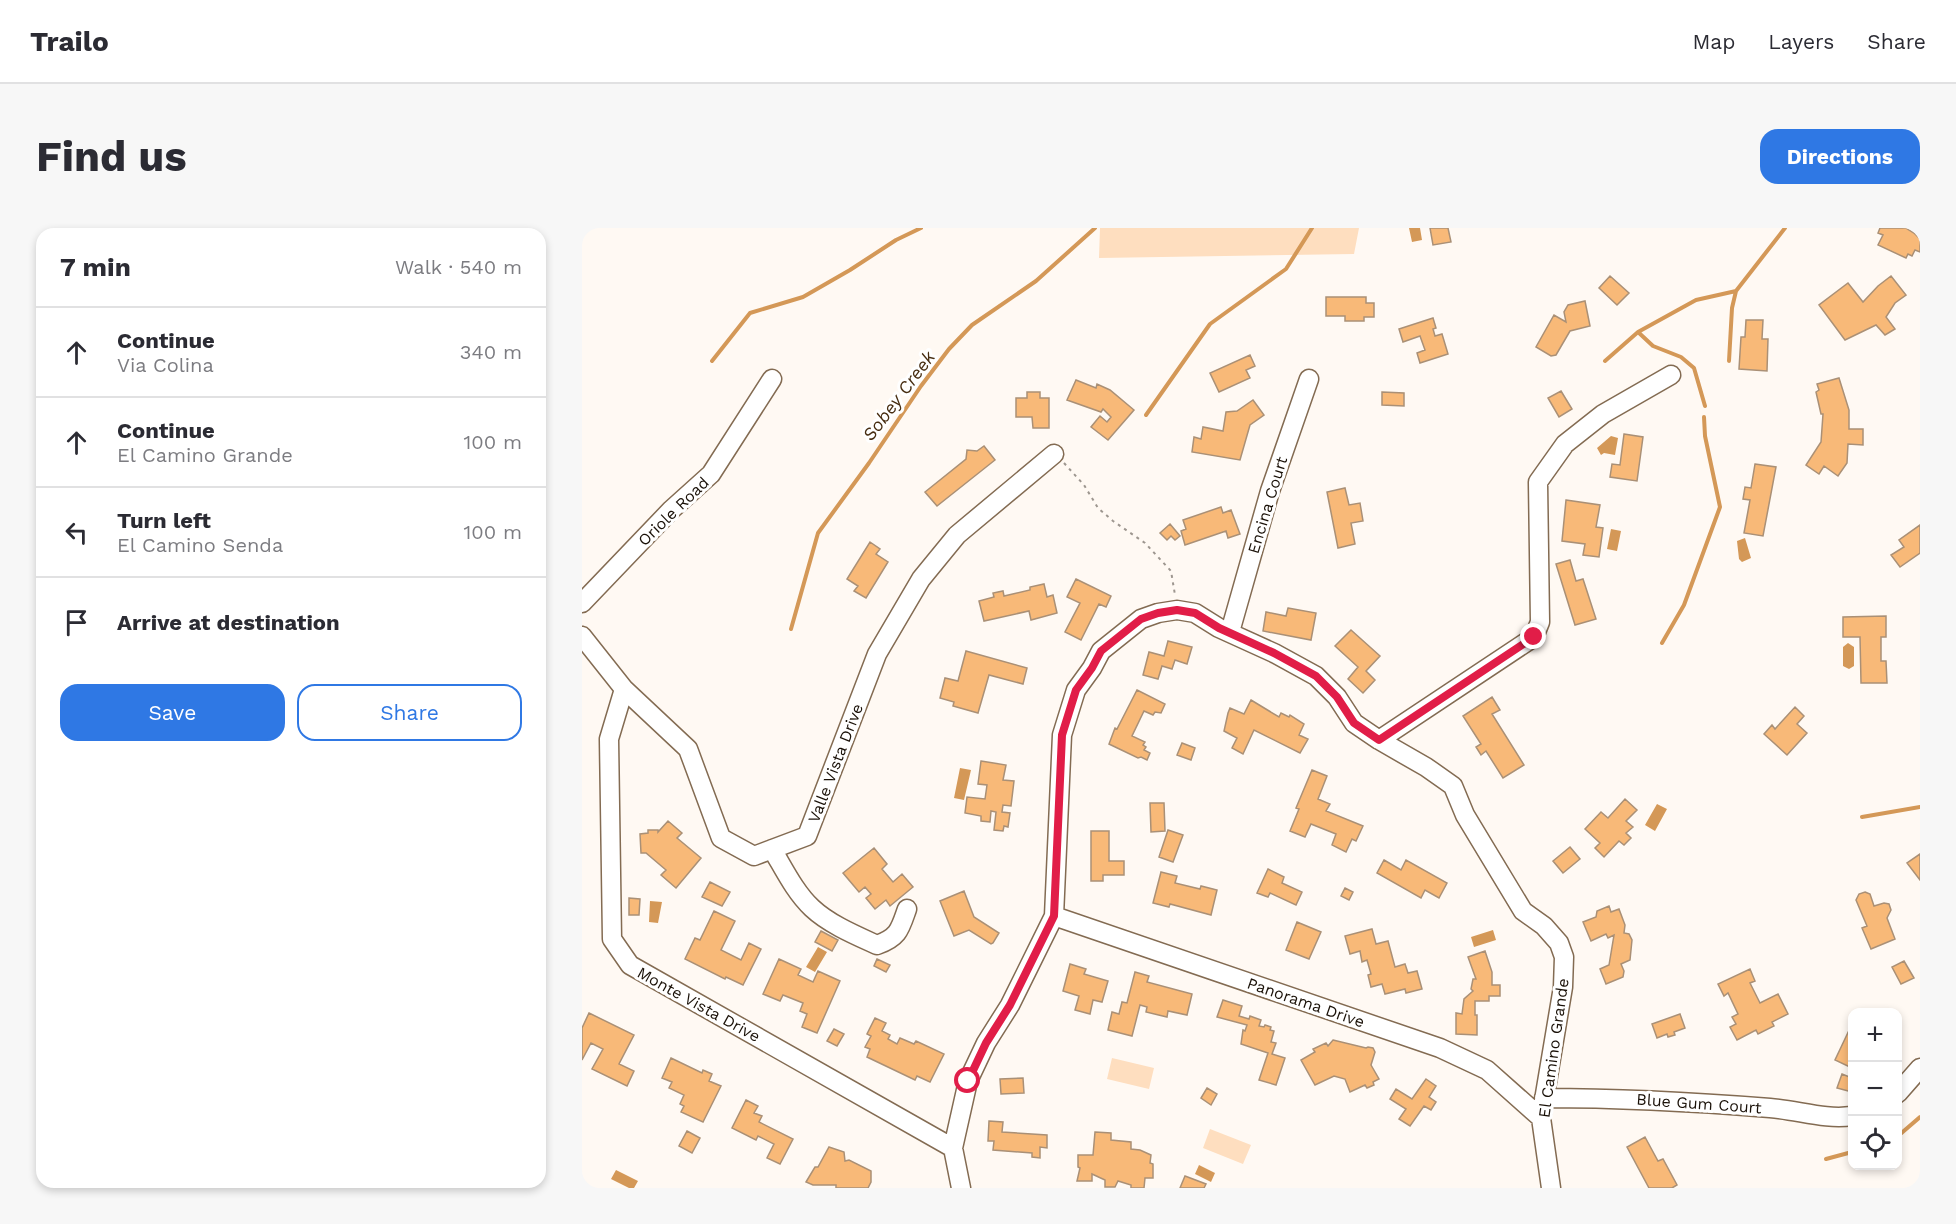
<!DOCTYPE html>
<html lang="en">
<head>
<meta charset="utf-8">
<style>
  body { margin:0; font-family:"Work Sans",sans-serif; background:#f7f7f7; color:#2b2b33 }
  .controls { position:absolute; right:18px; bottom:18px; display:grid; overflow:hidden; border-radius:12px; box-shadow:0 3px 9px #0003 }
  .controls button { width:54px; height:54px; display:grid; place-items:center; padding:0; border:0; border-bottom:2px solid #e1e1e2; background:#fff; color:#2b2b33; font:30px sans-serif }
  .stop { position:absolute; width:18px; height:18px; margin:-14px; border:4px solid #e11d48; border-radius:50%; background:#fff }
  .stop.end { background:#e11d48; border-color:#fff; box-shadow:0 2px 6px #0008 }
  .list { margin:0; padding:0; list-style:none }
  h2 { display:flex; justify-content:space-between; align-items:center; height:78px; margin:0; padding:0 24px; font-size:26px }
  h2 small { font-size:20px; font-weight:400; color:#7c7c81 }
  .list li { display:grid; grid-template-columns:39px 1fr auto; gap:18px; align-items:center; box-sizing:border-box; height:90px; padding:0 24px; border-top:2px solid #e1e1e2 }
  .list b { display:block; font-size:22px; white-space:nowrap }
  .list p { margin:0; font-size:20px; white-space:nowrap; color:#7c7c81 }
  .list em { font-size:20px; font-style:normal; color:#7c7c81 }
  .actions { display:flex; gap:12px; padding:18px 24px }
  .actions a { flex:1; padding:14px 0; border:2px solid #2f78e4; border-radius:18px; text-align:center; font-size:21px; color:#2f78e4 }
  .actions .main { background:#2f78e4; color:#fff }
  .icon { flex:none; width:33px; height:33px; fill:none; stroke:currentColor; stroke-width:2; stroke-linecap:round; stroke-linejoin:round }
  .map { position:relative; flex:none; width:1338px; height:960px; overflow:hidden; border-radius:18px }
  header { display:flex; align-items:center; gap:36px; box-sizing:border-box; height:84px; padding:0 30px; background:#fff; border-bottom:2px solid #e1e1e2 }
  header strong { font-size:28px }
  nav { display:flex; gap:33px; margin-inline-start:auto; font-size:21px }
  .intro { display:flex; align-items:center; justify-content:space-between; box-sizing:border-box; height:144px; padding:0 36px }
  h1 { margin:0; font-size:42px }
  .button { padding:15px 27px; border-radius:18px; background:#2f78e4; color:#fff; font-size:21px; font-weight:700 }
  main { display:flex; gap:36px; padding:0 36px }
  aside { flex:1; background:#fff; border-radius:18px; box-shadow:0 3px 9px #0003 }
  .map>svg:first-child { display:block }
</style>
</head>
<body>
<header>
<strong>Trailo</strong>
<nav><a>Map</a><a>Layers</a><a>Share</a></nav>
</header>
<div class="intro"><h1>Find us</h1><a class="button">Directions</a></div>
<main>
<aside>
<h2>7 min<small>Walk · 540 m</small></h2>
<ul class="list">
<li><svg class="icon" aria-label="ahead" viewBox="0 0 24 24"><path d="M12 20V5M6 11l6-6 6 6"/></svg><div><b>Continue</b><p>Via Colina</p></div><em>340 m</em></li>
<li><svg class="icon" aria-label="ahead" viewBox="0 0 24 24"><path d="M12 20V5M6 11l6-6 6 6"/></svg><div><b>Continue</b><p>El Camino Grande</p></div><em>100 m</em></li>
<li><svg class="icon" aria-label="left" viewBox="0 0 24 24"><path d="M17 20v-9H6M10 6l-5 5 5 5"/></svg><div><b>Turn left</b><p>El Camino Senda</p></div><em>100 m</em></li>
<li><svg class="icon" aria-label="arrive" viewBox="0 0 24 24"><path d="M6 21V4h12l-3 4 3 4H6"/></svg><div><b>Arrive at destination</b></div></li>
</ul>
<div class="actions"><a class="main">Save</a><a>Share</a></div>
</aside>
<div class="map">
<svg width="1338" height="960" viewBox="0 0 1338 960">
  <rect width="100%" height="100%" fill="#fff9f3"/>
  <path fill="#fedebf" d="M518,0H777L772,26L517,30Z
    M530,830L572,840L567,861L525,851Z
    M628,901L669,917L661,936L621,920Z"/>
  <path fill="#d49857" d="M827,0H838L840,12L830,14Z
    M1029,208L1036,210L1033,227L1022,225L1019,227L1015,220Z
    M1029,301L1039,303L1035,323L1025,321Z
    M1163,310L1169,330L1160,334L1157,331L1155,313Z
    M1266,415L1272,419V438L1267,441L1261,438V419Z
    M378,540L389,542L382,572L372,570Z
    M1075,576L1085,581L1073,603L1063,597Z
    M68,673L80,674L76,695L67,694Z
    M911,702L914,712L892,719L889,709Z
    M236,719L245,724L233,744L224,739Z
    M617,937L633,945L629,954L613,946Z
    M34,942L56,953L52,960H47L29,951Z"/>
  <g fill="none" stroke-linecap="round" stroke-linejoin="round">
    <path stroke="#d49857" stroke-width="4" d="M1056,104L1071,118L1099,129L1112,140L1123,178
      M130,133L168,85L221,69L268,42L314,12L339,0
      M1023,133L1056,104L1114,72L1154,63
      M1147,133L1150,80L1154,63L1203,0
      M564,187L628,96L704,41L730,0
      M209,401L236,305L287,235L339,158L367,121L390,97L454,53L513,0
      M1080,415L1102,377L1138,279L1123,208L1122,189
      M1280,589L1338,579
      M1316,908L1338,889
      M1244,931L1270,924"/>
  </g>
  <path fill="#f8b978" stroke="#aa9076" stroke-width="1.5" d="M848,0H866L869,14L851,17Z
    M1298,0H1324L1332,5L1338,11V24L1333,22L1330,28L1326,26L1324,30L1296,17L1301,7L1296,5Z
    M1028,48L1047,65L1035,77L1017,60Z
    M1309,48L1324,67L1313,75L1304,89L1313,101L1303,107L1294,97L1263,112L1237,77L1266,55L1281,74L1296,58Z
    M744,69H784V75H792V89H782V93H763V88H744Z
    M1003,73L1008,98L988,103L974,127L969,128L954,119L972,87L984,94L982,84L986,77Z
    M851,90L854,100L851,101L853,108L860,106L866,126L838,135L835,125L843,122L838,108L821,114L817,101Z
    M1164,92H1181L1180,111H1186L1185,143L1157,141L1159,109H1163Z
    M668,127L673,138L664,142L668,150L637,164L628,145Z
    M1257,150L1267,182V201H1281V217L1266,216L1265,235L1256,248L1242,238L1237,246L1224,237L1239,214L1241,186H1239L1234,164L1237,162L1235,156Z
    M494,152L514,160L515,156L528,162L552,182L526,212L509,199L518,188L525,194L529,189L521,181L519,184L485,172Z
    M979,163L990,181L977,189L966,170Z
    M445,164H458V170H467V200H451L450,189H434V170H445Z
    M800,164L822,165V178L800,177Z
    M671,172L682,187L668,197L658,232L610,224L612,209L619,211L621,199L641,203L644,184L655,183Z
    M1042,206L1061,209L1055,253L1028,249L1030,236L1038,237Z
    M402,218L413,232L355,278L343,264L384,231L385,222L395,223Z
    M1173,236L1194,239L1181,308L1162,305L1168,272L1161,271L1163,259L1169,260Z
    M763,260L767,277L778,275L781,293L769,295L773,316L756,320L745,264Z
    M984,272L1018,277L1014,299L1021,300L1017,329L1001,327L1003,316L980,313Z
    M639,279L641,285L649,282L658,306L646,310L644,303L603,317L599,303L604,301L601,292Z
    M588,296L598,308L593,312L589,308L585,312L578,305Z
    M1338,297V325L1318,339L1309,327L1322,319L1317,312Z
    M288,314L298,321L294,326L306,334L284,370L272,363L276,358L265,351Z
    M988,332L994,353L1001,351L1014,391L993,397L974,336Z
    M494,351L529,368L524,379L517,376L499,412L483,404L498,375L485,369Z
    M462,356L465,369L471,367L475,385L449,392L447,383L402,393L397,373L412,369L411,365L421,363L422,368L448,362V359Z
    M706,380L734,385L729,412L681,403L684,384L704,388Z
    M1304,388V409H1299V433H1304L1305,455H1279L1278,409H1261V389Z
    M769,402L798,428L784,443L793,452L781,465L766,451L776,439L753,418Z
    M586,413L610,419L605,436L593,432L590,441L580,438L576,451L561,447L567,424L582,428Z
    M384,423L445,440L441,456L407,447L396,485L371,478L372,474L358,470L363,450L376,453Z
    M555,462L583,476L579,485L573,484L571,487L562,483L550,508L563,514L561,517L564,519L562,522L568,525L565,532L559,529L556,530L527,516L533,500L535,501Z
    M910,469L918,482L910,486L942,537L921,550L904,523L899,527L894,519L899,516L881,488Z
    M669,472L697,489L699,485L707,489L708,487L722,496L717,507L726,511L718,525L672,502L661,526L650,520L655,510L642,503L646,485L648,480L662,486Z
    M1213,479L1222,488L1215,496L1225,505L1205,527L1182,506L1190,497L1193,501Z
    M600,515L613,520L609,532L595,527Z
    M399,533L424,537L421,552L432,553L429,578L421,577L420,584L428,585L426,599L422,598L421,603L412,602L414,584L409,583L408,594L399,593V588L383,585L385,569L403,571L405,557L396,556Z
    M730,542L745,548L736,571L748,576L744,583L781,598L774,613L770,611L764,624L750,617L754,606L729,596L723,609L708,603L717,581L714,580Z
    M1043,571L1055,582L1044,593L1051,599L1044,605L1049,610L1042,617L1037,613L1022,629L1013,620L1018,615L1003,601L1019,584L1026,590Z
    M568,575H582L583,603L569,604Z
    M86,593L100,605L95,610L119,630L94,660L79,647L84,642L64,625H59L58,606L66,605V602H76V604Z
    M586,602L601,607L591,634L577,629Z
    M509,603H527V633H542V647H521V653H509Z
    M988,619L998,631L981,645L971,633Z
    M292,620L305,636L300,641L311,654L320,646L331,659L308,678L304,672L293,681L284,670L289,666L283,659L277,664L261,645Z
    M1338,626V652L1325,635Z
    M802,632L819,642L824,632L865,655L857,670L843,662L839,670L795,645Z
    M686,641L702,649L700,655L720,664L714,677L688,665L686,669L675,665Z
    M579,644L595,648L593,655L618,661L619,658L635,662L629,687L588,676L587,679L571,675Z
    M128,654L148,664L140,678L120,669Z
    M763,660L771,664L767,672L759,668Z
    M382,663L392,689L417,705L411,715L409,716L387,702L372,708L358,673Z
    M1283,664L1288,666L1292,678L1302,675L1307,676L1309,682L1305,690L1313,711L1289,721L1280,700L1285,698L1274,672L1277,666Z
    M47,670L58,671L57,687H47Z
    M1027,678L1029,684L1037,681L1043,697L1042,705L1047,706L1050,712L1048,732L1039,736L1042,743L1041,749L1024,756L1018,741L1027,737L1032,707L1026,710L1024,706L1009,713L1001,694L1014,689L1015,683Z
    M132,683L153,693L139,722L159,732L167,715L179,721L161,757L144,749L143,751L103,731L113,710L118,712Z
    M715,694L739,704L727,731L704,722Z
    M790,701L794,716L806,713L813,739L823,736L826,745L835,743L840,761L824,765L823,761L803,766L800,756L789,759L786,747L789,746L785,732L780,734L778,723L768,726L763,708Z
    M239,703L256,712L250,723L233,714Z
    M903,723L910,744V757H918V768H907V773H893V787H895V807L874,806V785L880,786L882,771L891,763L889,761L891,751H894L886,729Z
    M197,731L219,741L216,747L231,754L236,743L258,753L235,805L220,799L225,786L218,783L221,775L201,767L198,773L181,766Z
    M295,731L308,737L304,744L292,738Z
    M1322,733L1332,750L1319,756L1310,739Z
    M488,736L504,741L502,746L526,753L520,774L511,772L508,786L493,782L497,768L481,763Z
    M1168,741L1173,753L1168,755L1178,775L1196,766L1206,786L1190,794L1192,798L1176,806L1174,802L1155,812L1148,799L1154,796L1150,789L1156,786L1146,765L1142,768L1136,756Z
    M553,744L567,748L565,754L610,766L605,787L586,783L585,789L564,784L565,779L558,777L550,808L526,802L530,784L537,786L540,774L545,775Z
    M641,772L660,778L657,788L667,791L668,788L679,792L677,798L682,799L683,797L689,799L688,802L692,803L689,814L694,815L690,826L703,830L694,857L677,852L686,825L659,816L661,802L663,803L665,797L635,789Z
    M7,785L52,807L37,836L52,843L45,858L10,841L21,821L9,815L0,832V800Z
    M1098,786L1103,800L1092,804L1093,807L1086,809L1085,806L1075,810L1070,796Z
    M293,790L304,795L300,803L308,807L306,811L315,816L318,810L332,816L334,813L362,826L348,854L335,848L333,852L285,829L288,821L283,819L289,808L285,806Z
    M1270,796V840L1253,832Z
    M252,801L262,806L255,818L245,813Z
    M751,812L784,820L786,819L791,820L793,824L789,837L797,851L791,854L792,857L785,860L783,857L768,864L763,851L752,848L733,857L719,832L733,824L731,821L744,815L746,818Z
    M89,830L120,845L121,842L130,846L127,853L139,858L121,894L99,884L102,878L98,876L102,867L87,860L90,854L80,850Z
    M1260,846L1270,850V864L1255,860Z
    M441,850L442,865L419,866L418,851Z
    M844,851L854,858L847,869L854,874L849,882L842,878L828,898L817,891L824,881L808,871L814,861L830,871Z
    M625,860L635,866L629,877L619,870Z
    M164,872L176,878L172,885L180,888L177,894L211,911L198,936L185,930L192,916L176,908L174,912L150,900Z
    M407,893L421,894L420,904L465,907V920L458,919V930L450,929V925L411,922L412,913H406Z
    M105,903L118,910L110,925L97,918Z
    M513,904L529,905V912L549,914V921L558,922L569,927L568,935L571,936V950H563L562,960H549V957L536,953L533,959H523V952L510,946V953H495L498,940L496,939V927H511Z
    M1063,909L1076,933L1081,931L1095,957L1090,960H1067L1045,919Z
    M247,919L262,924L263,933L267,932L289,943V954L286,960H254V957H231L224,954L233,939H236Z
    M603,948L624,956L622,960H598Z"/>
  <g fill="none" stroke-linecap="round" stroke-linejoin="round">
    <defs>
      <path id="minor" d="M0,375L89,282L129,246L190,151
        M648,404L688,263L727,151
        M0,408L42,461L106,521L139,610L172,628L225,608L295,426L339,351L375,307L472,226
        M42,461L27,511L30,711L48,737L371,920
        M797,512L952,409L958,394L956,254L983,216L1021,186L1089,147
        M190,621C202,641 213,664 230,680C247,696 273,707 295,717C317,709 318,701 325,681
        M472,688L858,820L905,842L959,890
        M1316,865L1338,840
        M962,870C1038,870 1113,874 1188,880C1216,882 1243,892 1270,888
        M379,960L371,920L386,853L404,815L428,777L472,688L480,507L494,462L510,440L519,423L559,391L576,385L595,382L613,385L637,400L692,425L734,448L755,469L772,495L797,512L844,539L871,558L883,587L941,683L962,698L977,715L982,729L981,759L959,890L969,960"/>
    </defs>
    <use href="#minor" stroke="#836b52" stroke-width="21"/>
    <path stroke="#9d968f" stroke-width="2" stroke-dasharray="3 4.5" stroke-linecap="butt" d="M482,235L502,257L516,280L531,293L563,315L589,343L593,367"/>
    <use href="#minor" stroke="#fff" stroke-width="18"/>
  </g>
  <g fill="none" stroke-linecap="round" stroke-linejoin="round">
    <path stroke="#e11d48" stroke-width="8" d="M386,853L404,815L428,777L472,688L480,507L494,462L510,440L519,423L559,391L576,385L595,382L613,385L637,400L692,425L734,448L755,469L772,495L797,512L952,409"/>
  </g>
  <g text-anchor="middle" stroke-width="6" stroke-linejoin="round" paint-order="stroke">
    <g font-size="16" fill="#191007" stroke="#fff">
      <text transform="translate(685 277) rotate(-73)" y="6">Encina Court</text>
      <text transform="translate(91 283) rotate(-44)" y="6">Oriole Road</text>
      <text transform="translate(253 535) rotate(-69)" y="6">Valle Vista Drive</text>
      <text transform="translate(724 774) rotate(19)" y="6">Panorama Drive</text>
      <text transform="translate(117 776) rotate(29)" y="6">Monte Vista Drive</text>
      <text transform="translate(971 820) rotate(-82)" y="6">El Camino Grande</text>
      <text transform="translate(1117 875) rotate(4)" y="6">Blue Gum Court</text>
    </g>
    <g font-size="18" font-style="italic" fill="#472d11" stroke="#fff">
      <text transform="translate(317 168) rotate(-53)" y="6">Sobey Creek</text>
    </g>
  </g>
</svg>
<div class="controls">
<button>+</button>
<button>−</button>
<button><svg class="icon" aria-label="locate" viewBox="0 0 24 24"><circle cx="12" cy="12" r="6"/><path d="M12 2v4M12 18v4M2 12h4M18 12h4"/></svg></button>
</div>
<div class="stop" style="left:386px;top:853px"></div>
<div class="stop end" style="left:952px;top:409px"></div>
</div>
</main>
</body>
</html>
